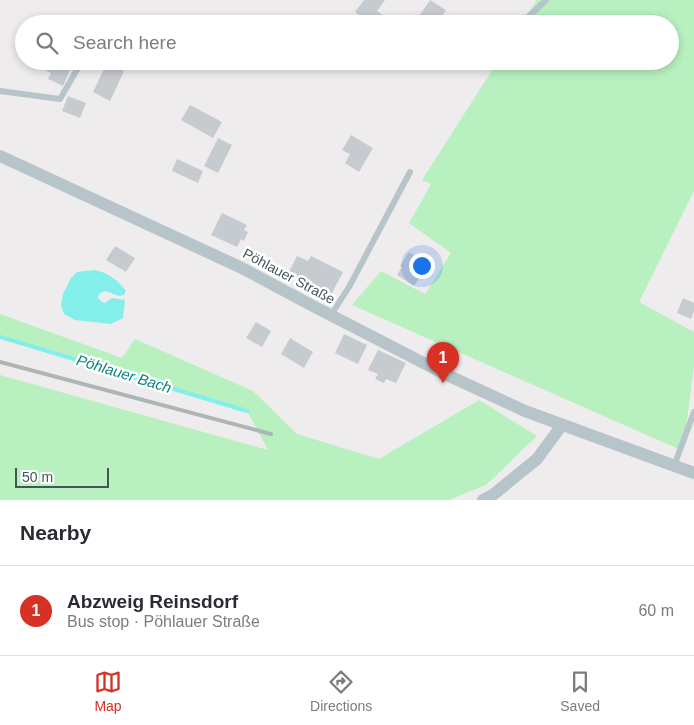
<!DOCTYPE html>
<html lang="en">
<head>
<meta charset="utf-8">
<style>
  body { margin:0; font-family:Helvetica,sans-serif; background:#f2f2f3; color:#2b2b33 }
  .scale { position:absolute; left:15px; bottom:12px; width:94px; box-sizing:border-box; padding-left:5px; border:2px solid #44555a; border-top:0; font-size:14px; line-height:18px; white-space:nowrap; color:#44555a; -webkit-text-stroke:4px #fff; paint-order:stroke }
  .you { position:absolute; left:421px; top:265px; width:18px; height:18px; margin:-12px; border:4px solid #fff; border-radius:50%; background:#1a73e8; box-shadow:0 0 0 8px #1a73e833 }
  .badge { display:grid; place-items:center; width:32px; height:32px; border-radius:50%; background:#d93025; color:#fff; font-size:16px; font-weight:700 }
  .pin { position:absolute; translate:-50% -41px; filter:drop-shadow(0 1px 2px #0008) }
  .pin::after { content:''; position:absolute; top:26px; width:18px; height:15px; background:inherit; clip-path:polygon(0 0,100% 0,50% 100%) }
  .list { margin:0; padding:0; list-style:none }
  h2 { display:flex; justify-content:space-between; align-items:center; height:65px; margin:0; padding:0 20px; font-size:21px }
  h2 small { font-size:16px; font-weight:400; color:#7c7c81 }
  .list li { display:grid; grid-template-columns:32px 1fr auto; gap:15px; align-items:center; box-sizing:border-box; height:90px; padding:0 20px; border-top:1px solid #e1e1e2 }
  .list b { display:block; font-size:19px; white-space:nowrap }
  .list p { margin:0; font-size:16px; white-space:nowrap; color:#7c7c81 }
  .list em { font-size:16px; font-style:normal; color:#7c7c81 }
  .icon { flex:none; width:28px; height:28px; fill:none; stroke:currentColor; stroke-width:2; stroke-linecap:round; stroke-linejoin:round }
  .map { position:relative; flex:none; width:694px; height:500px; overflow:hidden }
  .search { position:absolute; background:#fff; box-shadow:0 2px 8px #0003; left:15px; right:15px; top:15px; height:55px; display:flex; align-items:center; gap:12px; box-sizing:border-box; padding:0 18px; border-radius:28px; color:#7c7c81; font-size:19px }
  .sheet { height:155px; background:#fff }
  nav { display:flex; justify-content:space-around; align-items:center; box-sizing:border-box; height:70px; border-top:1px solid #e1e1e2; background:#fff; font-size:14px; color:#7c7c81 }
  nav a { display:grid; justify-items:center; gap:2px }
  nav .on { color:#d93025 }
  .map>svg:first-child { display:block }
</style>
</head>
<body>
<div class="map">
<svg width="694" height="500" viewBox="0 0 694 500">
  <rect width="100%" height="100%" fill="#efeced"/>
  <path fill="#b8f0c0" d="M537,0H694V191L639,302L694,332V366L683,451L352,305L381,271L425,294L451,253L409,223L431,184L422,180L498,61H670V24H522Z
    M0,314L122,358L135,339L253,391L297,434L379,459L479,400L537,436L486,485L449,500H0V375L268,450L247,411L0,337Z"/>
  <path fill="#83eeea" d="M94,270C107,272 118,280 126,291L124,295L119,296L105,291L99,294L98,298L102,302L105,303L112,298L125,300L123,318L111,324L75,320L64,314L61,305L63,294L71,278L77,272Z"/>
  <g fill="none" stroke-linecap="round" stroke-linejoin="round">
    <path stroke="#83eeea" stroke-width="4" d="M0,337L247,411"/>
  </g>
  <path fill="#c6cbd0" d="M364,0H385L377,11L395,24H368L369,22L355,12Z
    M430,0L446,10L437,24H414Z
    M86,15L101,22L100,24H82Z
    M42,61H74L63,86L48,79L51,73L39,67Z
    M107,63L124,71L110,101L93,92Z
    M68,96L86,103L80,118L62,111Z
    M190,105L222,122L213,138L181,120Z
    M351,135L373,148L359,172L345,163L350,154L342,150Z
    M218,138L232,145L218,173L204,166Z
    M177,159L203,171L198,183L172,171Z
    M222,213L247,225L244,230L248,232L244,241L241,239L237,247L211,235Z
    M115,246L135,258L126,272L106,260Z
    M409,252L428,265L414,286L397,275L402,267L400,266Z
    M297,256L308,261L311,256L343,272L331,295L288,274Z
    M683,298L694,303V311L691,319L677,313Z
    M256,322L271,331L262,347L246,338Z
    M344,334L367,345L358,364L335,353Z
    M290,338L313,352L304,368L281,354Z
    M378,350L406,363L396,383L386,379L384,383L375,379L378,374L368,370Z"/>
  <g fill="none" stroke-linecap="round" stroke-linejoin="round">
    <path stroke="#b7c5ca" stroke-width="6" d="M525,20L546,0
      M0,91L60,99L82,61
      M331,315L349,287L410,172
      M674,466L694,412"/>
    <path stroke="#b7c5ca" stroke-width="12" d="M0,156L242,268L311,305L445,374L525,411L694,473
      M483,500L494,494L537,459L562,425"/>
    <path stroke="#aeb4b7" stroke-width="4" d="M0,362L271,434"/>
  </g>
  <g text-anchor="middle" stroke-width="5" stroke-linejoin="round" paint-order="stroke">
    <g font-size="14" fill="#44555a" stroke="#fff">
      <text transform="translate(289 276) rotate(28)" y="5">Pöhlauer Straße</text>
    </g>
    <g font-size="15" font-style="italic" fill="#0a8480" stroke="#fff">
      <text transform="translate(124 374) rotate(17)" y="5">Pöhlauer Bach</text>
    </g>
  </g>
</svg>
<div class="scale">50 m</div>
<div class="you"></div>
<div class="pin badge" style="left:443px;top:383px">1</div>
<div class="search"><svg class="icon" aria-label="search" viewBox="0 0 24 24"><circle cx="10" cy="10" r="6"/><path d="M15 15l6 6"/></svg>Search here</div>
</div>
<section class="sheet">
<h2>Nearby<small></small></h2>
<ul class="list">
<li><span class="badge">1</span><div><b>Abzweig Reinsdorf</b><p>Bus stop · Pöhlauer Straße</p></div><em>60 m</em></li>
</ul>
</section>
<nav>
<a class="on"><svg class="icon" aria-label="map" viewBox="0 0 24 24"><path d="M3 6l6-2 6 2 6-2v14l-6 2-6-2-6 2zM9 4v14M15 6v14"/></svg>Map</a>
<a><svg class="icon" aria-label="directions" viewBox="0 0 24 24"><path d="M12 3l9 9-9 9-9-9zM9 14v-3h6M13 9l2 2-2 2"/></svg>Directions</a>
<a><svg class="icon" aria-label="saved" viewBox="0 0 24 24"><path d="M7 4h10v16l-5-4-5 4z"/></svg>Saved</a>
</nav>
</body>
</html>
